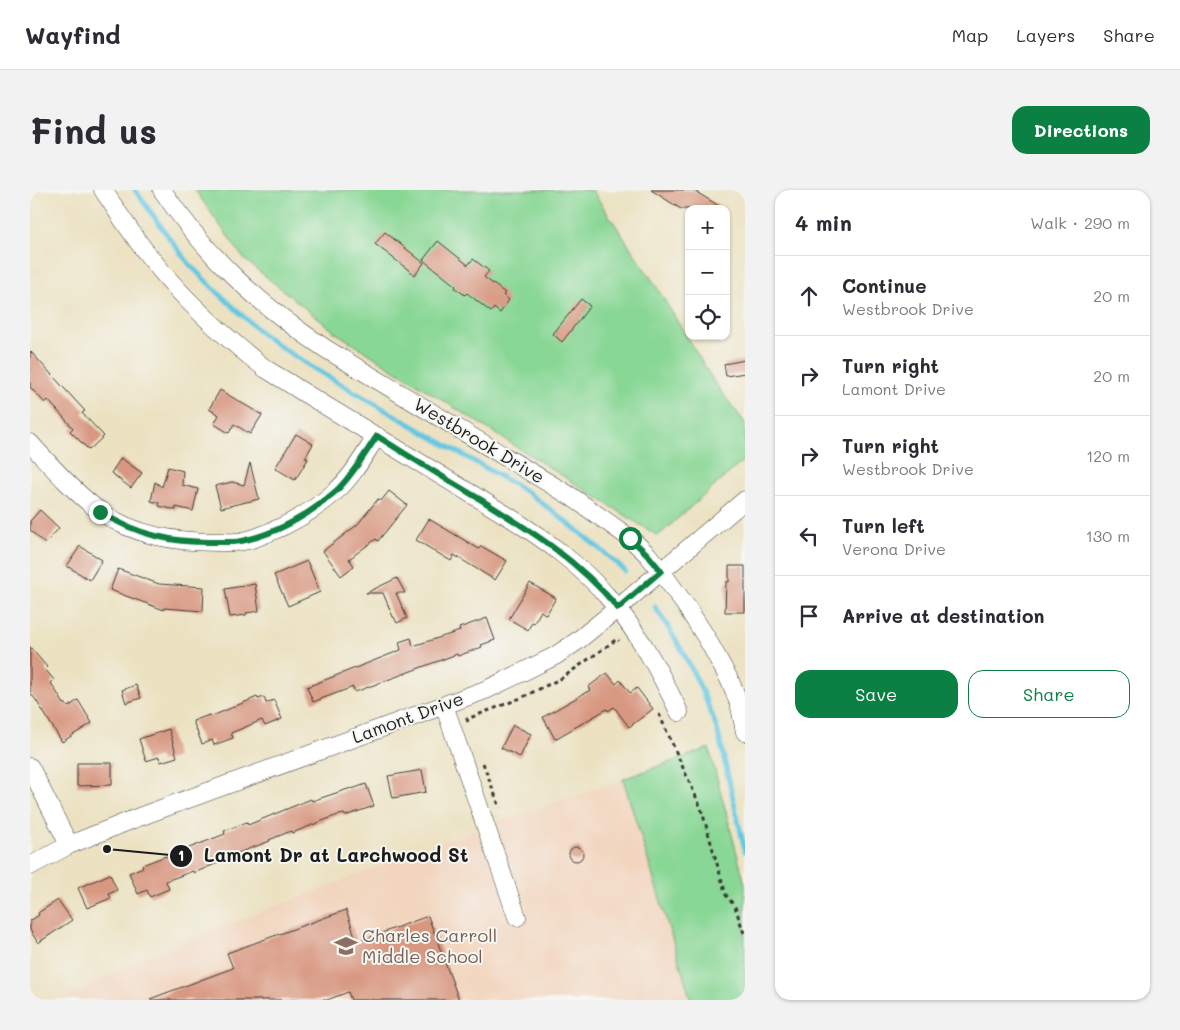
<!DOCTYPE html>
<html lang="en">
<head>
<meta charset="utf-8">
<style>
  body { margin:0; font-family:Mali,sans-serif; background:#f2f2f3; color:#2b2b33 }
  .controls { position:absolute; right:15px; top:15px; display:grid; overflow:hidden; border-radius:10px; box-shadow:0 1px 4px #0004 }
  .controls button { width:45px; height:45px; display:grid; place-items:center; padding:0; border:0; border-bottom:1px solid #e1e1e2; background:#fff; color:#2b2b33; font:25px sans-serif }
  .stop { position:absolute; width:15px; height:15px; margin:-11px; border:4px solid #0b8043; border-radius:50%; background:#fff }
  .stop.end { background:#0b8043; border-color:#fff; box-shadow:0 1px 5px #0008 }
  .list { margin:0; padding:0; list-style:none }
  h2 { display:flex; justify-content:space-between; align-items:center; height:65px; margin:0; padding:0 20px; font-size:21px }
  h2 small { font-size:16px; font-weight:400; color:#7c7c81 }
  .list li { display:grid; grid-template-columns:32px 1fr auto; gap:15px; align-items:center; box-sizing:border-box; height:80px; padding:0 20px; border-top:1px solid #e1e1e2 }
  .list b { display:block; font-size:19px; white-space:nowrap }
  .list p { margin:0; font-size:16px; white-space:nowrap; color:#7c7c81 }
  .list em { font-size:16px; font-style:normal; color:#7c7c81 }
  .actions { display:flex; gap:10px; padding:15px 20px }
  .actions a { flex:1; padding:11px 0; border:1px solid #0b8043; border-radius:15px; text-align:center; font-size:18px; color:#0b8043 }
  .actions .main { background:#0b8043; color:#fff }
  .icon { flex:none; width:28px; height:28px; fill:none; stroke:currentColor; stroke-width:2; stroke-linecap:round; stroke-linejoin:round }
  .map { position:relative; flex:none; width:715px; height:810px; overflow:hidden; border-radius:15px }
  header { display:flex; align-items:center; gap:30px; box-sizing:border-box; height:70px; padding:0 25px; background:#fff; border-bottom:1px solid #e1e1e2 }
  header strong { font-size:24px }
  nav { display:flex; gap:28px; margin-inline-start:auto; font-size:18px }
  .intro { display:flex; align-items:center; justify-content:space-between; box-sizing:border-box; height:120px; padding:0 30px }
  h1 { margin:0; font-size:35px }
  .button { padding:12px 22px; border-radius:15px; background:#0b8043; color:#fff; font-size:18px; font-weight:700 }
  main { display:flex; gap:30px; padding:0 30px }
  aside { flex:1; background:#fff; border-radius:15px; box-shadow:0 1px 4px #0004 }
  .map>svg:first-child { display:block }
</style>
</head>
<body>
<header>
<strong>Wayfind</strong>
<nav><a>Map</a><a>Layers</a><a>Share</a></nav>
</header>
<div class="intro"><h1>Find us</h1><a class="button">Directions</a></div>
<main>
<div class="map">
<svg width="715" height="810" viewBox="0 0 715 810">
  <rect width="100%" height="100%" fill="#f6f6f2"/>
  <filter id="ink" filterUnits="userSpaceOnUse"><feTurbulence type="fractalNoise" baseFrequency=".02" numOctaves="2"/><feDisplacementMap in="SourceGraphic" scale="10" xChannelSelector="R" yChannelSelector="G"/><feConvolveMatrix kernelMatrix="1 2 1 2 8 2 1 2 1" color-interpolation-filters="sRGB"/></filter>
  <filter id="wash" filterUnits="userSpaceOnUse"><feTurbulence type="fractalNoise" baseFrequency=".0096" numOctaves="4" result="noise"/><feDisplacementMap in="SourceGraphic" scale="20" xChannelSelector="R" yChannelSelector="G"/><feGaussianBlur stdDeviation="1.12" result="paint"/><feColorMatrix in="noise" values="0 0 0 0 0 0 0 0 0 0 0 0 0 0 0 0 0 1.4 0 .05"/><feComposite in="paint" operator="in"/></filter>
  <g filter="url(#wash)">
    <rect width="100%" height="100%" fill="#ece2c2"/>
    <path fill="#f2d5be" d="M593,589L661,810H32L117,766L422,648Z"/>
    <path fill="#89d795" stroke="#527a58" d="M165,0H562L626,96L684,192L715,233V269L628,346L306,143L214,69Z
      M679,558L715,694V810H661L593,589Z"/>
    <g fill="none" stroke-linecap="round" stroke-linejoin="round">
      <path stroke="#64c7e2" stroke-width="5" d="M105,0L140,49L160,75L182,97L230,142L252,158L283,178L497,302C531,327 564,353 595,381
        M625,417C651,455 673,498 688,542L715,661"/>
    </g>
    <g id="blocks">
      <path fill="#d89780" d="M621,0H663L694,19H651Z
        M355,42L394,73L385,85L345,54Z
        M408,51L438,75L443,69L459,81L454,87L475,103L473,105L479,110L470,123L464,118L461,122L437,103L435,105L425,98L426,96L393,70Z
        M551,109L560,116L532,152L523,144Z
        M0,161L55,221L52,223L74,246L59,260L40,241L43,238L18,210L15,213L0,197Z
        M715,170V183L696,186L694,174Z
        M190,200L232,225L220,244L204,234L199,243L184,234L189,225L179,219Z
        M266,244L283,254L275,268L278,269L265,290L245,278Z
        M91,268L112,283L101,298L81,283Z
        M220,273L229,309L191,318L185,296L202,292L214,295Z
        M138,277L153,281L152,295L168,299L163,321L146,317V320L129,316V313L121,311L125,292L132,297Z
        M359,301L377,315L348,351L346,349L319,369L324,376L311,386L293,361L327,335L348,309L351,311Z
        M10,320L29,338L15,354L0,340V331Z
        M399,329L449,359L451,356L477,371L465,390L424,365L421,371L386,350Z
        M50,356L72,370L60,390L37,376Z
        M277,371L290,402L258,416L244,385Z
        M699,376H715V422H695L696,392H699Z
        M88,379L129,394L174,397L173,421L134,418V420L80,400Z
        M367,388L375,403H366L377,428L367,433L364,427H363L353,403H336Z
        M500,393L526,408L516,425L511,421L504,433L502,432L498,440L479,429Z
        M225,394L229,421L216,423V425L200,427L195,399Z
        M457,428L465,450L451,455L452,457L428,466L427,464L325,502L323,497L283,512L277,497L371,460L369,452L381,448L383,456L430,441L429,438Z
        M0,457L17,477L15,479L24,490L21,493L34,514L35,513L38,517L48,510L62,533L32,552L6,510L0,503Z
        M577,483L586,494L590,490L600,503L607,498L623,519L599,537L584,517L578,521L577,519L525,549L513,527L560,500L558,497Z
        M106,495L111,508L96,513L92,500Z
        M227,507L228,509L234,507L236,513L244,510L252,529L235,536L232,530L201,543L203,548L184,555L182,550L172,554L163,531L179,525L180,527Z
        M483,535L501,544L490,567L471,558Z
        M139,539L147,567L131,572L129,567L116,571L109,549Z
        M47,573H82V595L47,596Z
        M392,580L396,602L363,608L358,586Z
        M336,594L344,616L315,626L314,624L305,626L262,643L261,641L239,650L240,651L192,669V671L164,683L163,681L136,691L139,699L120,707L117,700L108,704L99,683L113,677L112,675L136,666V667L195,644L194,641L217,632L218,635L281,609L282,611L321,598L322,599Z
        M539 664a7 7 0 1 1 14 0a7 7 0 1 1-14 0Z
        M80,684L87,700L79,704L81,708L57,718L48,698Z
        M28,710L42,730L8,753L0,740V731L9,725L8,723Z
        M316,720L327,752L398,726L429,810H321L318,802L297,810H120V809L203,778L197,763Z"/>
    </g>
  </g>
  <g filter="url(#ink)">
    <use href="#blocks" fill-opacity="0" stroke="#3b3a35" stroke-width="1"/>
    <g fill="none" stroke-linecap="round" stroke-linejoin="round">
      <defs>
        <path id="minor" d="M73,0C88,22 102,45 119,66C152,108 193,146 236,179C247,186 258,192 268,199L481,328C515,350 549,374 576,405C607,439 629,480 649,522
          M132,0C178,68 228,114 296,159L542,307L600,348L617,364L631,381L656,416L676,447L698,487L704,500L710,517L715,542
          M0,253C20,275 47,305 71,322C105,346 146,352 187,352C195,352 204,353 213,351C220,350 228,347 235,344C261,334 285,320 306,301C323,286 334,265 347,246
          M414,515L487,727
          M0,577L39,655
          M0,676L39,655L109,627L458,499L525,466L546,452L588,418L715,310"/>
      </defs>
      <use href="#minor" stroke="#3b3a35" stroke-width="19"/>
      <path stroke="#3b3a35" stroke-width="3" stroke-dasharray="4 4" stroke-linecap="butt" d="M629,524L671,618L696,705L705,717L715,746
        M438,532L437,529L491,508L532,488L587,449L589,451
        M453,573L470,618"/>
      <use href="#minor" stroke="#fff" stroke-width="18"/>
    </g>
  </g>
  <g fill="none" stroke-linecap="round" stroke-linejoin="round" filter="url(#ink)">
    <path stroke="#0b8043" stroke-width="6" d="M70,322C107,345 143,353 186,352C196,352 207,353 216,350C250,342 280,324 306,301C322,286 334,265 347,246C380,267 414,288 448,308C501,341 547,369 588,418L631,381L617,364L600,348"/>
  </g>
  <defs>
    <symbol id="school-bare" viewBox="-9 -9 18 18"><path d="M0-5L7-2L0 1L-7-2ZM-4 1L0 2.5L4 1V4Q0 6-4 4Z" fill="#8d6e63" stroke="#f6f6f2" stroke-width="2.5" paint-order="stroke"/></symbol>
  </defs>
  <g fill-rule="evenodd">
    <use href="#school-bare" x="300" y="740" width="32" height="32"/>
  </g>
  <g text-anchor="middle" stroke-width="4" stroke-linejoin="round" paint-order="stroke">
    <g font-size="18" fill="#1c1c1c" stroke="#f6f6f2">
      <text transform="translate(449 251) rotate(31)" y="6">Westbrook Drive</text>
      <text transform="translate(378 528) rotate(-20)" y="6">Lamont Drive</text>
    </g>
    <g font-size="18" fill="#785e54" stroke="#f6f6f2" text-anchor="start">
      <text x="332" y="752">Charles Carroll<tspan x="332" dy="21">Middle School</tspan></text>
    </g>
  </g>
  <path fill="none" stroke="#1c1c1c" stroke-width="2" d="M77 659L151 666"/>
  <g fill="#1c1c1c" stroke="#f6f6f2" stroke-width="2">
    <circle cx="77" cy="659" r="5"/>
    <circle cx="151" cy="666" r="12"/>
  </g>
  <g font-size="15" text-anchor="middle" font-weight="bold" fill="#fff">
    <text x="151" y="671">1</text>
  </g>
  <g font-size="19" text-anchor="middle" font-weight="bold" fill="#1c1c1c" stroke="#f6f6f2" stroke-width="4" stroke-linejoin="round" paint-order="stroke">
    <text x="306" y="672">Lamont Dr at Larchwood St</text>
  </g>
</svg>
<div class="controls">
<button>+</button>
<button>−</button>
<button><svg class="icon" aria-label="locate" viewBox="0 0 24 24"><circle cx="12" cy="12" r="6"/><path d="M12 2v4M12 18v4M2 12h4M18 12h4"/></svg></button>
</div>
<div class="stop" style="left:600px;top:348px"></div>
<div class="stop end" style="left:70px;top:322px"></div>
</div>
<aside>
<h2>4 min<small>Walk · 290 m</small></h2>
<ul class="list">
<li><svg class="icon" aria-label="ahead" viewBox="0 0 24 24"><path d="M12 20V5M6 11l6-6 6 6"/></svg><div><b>Continue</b><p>Westbrook Drive</p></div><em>20 m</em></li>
<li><svg class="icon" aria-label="right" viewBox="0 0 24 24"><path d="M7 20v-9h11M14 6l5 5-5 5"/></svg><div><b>Turn right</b><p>Lamont Drive</p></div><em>20 m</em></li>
<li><svg class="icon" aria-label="right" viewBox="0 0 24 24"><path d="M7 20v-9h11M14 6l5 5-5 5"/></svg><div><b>Turn right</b><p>Westbrook Drive</p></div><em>120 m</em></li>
<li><svg class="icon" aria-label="left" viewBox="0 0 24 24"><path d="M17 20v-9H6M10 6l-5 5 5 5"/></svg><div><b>Turn left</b><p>Verona Drive</p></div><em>130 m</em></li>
<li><svg class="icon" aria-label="arrive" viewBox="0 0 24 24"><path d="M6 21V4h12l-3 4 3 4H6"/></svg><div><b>Arrive at destination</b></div></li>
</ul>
<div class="actions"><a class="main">Save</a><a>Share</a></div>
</aside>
</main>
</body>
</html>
